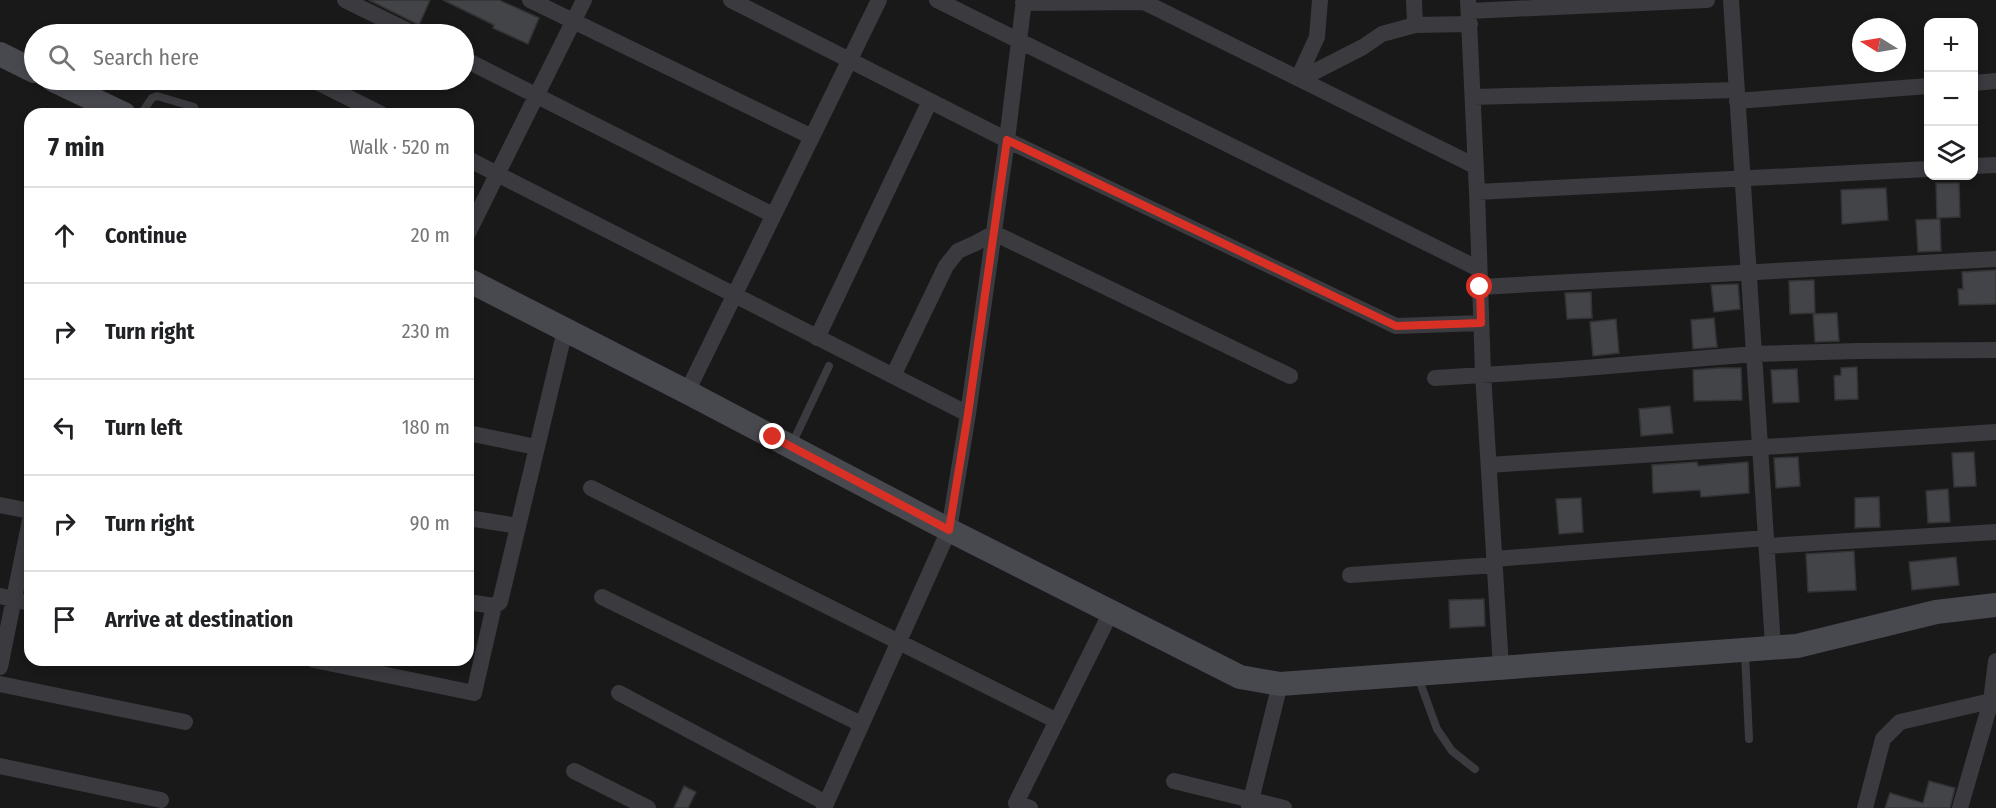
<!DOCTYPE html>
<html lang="en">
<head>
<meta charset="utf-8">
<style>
  body { margin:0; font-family:"Fira Sans Condensed",sans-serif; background:#f6f6f6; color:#202124 }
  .controls { position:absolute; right:18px; top:18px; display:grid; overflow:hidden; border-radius:12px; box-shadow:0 3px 9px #0003 }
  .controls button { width:54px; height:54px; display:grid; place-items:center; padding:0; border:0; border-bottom:2px solid #e0e0e0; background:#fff; color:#202124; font:30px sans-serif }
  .compass { position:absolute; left:1852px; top:18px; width:54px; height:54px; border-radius:50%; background:#fff; box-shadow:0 3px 9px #0003; rotate:281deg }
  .stop { position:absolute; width:18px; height:18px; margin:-14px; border:4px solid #d93025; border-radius:50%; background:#fff }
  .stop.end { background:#d93025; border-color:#fff; box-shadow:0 2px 6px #0008 }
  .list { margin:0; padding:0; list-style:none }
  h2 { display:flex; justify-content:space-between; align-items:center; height:78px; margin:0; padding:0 24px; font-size:26px }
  h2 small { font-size:20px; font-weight:400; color:#757577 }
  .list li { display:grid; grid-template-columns:39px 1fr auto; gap:18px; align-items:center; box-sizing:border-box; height:96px; padding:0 24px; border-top:2px solid #e0e0e0 }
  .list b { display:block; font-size:22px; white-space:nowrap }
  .list em { font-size:20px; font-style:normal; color:#757577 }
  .icon { flex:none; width:33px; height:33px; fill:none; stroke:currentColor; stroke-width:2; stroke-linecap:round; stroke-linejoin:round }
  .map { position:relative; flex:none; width:1996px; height:808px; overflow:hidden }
  .search { position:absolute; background:#fff; box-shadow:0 3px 9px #0003; left:24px; top:24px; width:450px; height:66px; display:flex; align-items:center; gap:15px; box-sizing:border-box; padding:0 21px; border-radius:33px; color:#757577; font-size:22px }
  .panel { position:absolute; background:#fff; box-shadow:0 3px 9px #0003; left:24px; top:108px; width:450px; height:558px; border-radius:18px }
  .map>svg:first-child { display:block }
</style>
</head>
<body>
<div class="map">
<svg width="1996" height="808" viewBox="0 0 1996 808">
  <rect width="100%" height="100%" fill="#19191a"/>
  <path fill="#434447" stroke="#333336" stroke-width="1.5" d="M369,0H430L419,25Z
    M443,0H499L539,18L528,44L493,28L494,25Z
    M1936,183H1959L1960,217L1937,218Z
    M1886,188L1888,220L1842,224L1841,190Z
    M1940,219L1941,251L1918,252L1916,220Z
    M1996,270V304L1959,305L1958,289H1963L1962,272Z
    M1814,280L1815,313L1790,314L1789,281Z
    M1738,284L1740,309L1714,312L1711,285Z
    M1591,292L1592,318L1567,319L1565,293Z
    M1837,313L1839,341L1815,342L1813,314Z
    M1714,318L1717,347L1693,349L1691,320Z
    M1616,319L1619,353L1593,356L1590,322Z
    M1857,367L1858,399L1835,400L1834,376L1841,375V368Z
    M1719,368H1741L1742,400L1694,401L1693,370Z
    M1797,369L1799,402L1773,403L1771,370Z
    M1670,406L1673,433L1641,436L1639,409Z
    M1974,452L1976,486L1954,487L1952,453Z
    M1798,457L1800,486L1776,488L1774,458Z
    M1697,462L1698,466L1748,462L1749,493L1701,497L1700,490L1653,493L1652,465Z
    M1948,489L1950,522L1928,523L1926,491Z
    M1879,497L1880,527L1855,528V498Z
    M1581,498L1583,532L1559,534L1556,499Z
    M1854,551L1856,590L1808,592L1806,554Z
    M1956,557L1959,585L1912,590L1909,562Z
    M1484,599L1485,626L1450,628L1449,600Z
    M1929,781L1955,788L1950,808H1885L1890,793L1923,803Z
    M684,786L696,792L688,808H674Z"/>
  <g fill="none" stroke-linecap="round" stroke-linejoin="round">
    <path stroke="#3a3a3f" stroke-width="8" d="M141,114L152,98L157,96L194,107L197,114
      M792,444L829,366
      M1745,652L1749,739
      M1418,677L1437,729L1452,751L1475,769"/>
    <path stroke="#3a3a3f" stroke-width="16" d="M345,0L414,34
      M530,0L812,137
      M731,0L1007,140L1396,326L1481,323
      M937,0L1479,269
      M1414,0L1415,25
      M1468,0L1477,192L1483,373L1501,668
      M1731,0L1773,646
      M1023,3L1144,2L1475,166
      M1469,11L1707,0
      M464,59L773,215
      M1303,68L1314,72L1363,47L1382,34L1415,25L1470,24
      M1299,76L1317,37L1320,0
      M313,80L381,114
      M1974,83L1996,81
      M1473,97L1737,90
      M1737,101L1928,86
      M468,159L968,414
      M1974,166L1996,165
      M1477,192L1928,169
      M468,233L584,0
      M1480,287L1996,259
      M817,338L930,101
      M893,376L946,266L958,251L976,243L994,233L1290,376
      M1435,378L1560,370L1755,354L1858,351L1996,350
      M687,392L879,0
      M468,433L536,447
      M1489,465L1996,432
      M591,488L1057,721
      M0,505L30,511
      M468,518L518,526
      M1767,546L1996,532
      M1494,559L1766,538
      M1350,575L1495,565
      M0,596L30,603
      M602,597L861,724
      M468,602L494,606L500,602L565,330
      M314,660L474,693L494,606
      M0,667L30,520
      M0,684L185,722
      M619,693L826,803
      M0,766L161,800
      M574,771L648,808
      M1174,781L1284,808
      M824,808L949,530L968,414L1007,140L1024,0
      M1030,808L1016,803L1111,612
      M1249,808L1280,684
      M1865,808L1883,739L1900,722L1991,701
      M1960,808L1991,701L1996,661"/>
    <path stroke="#48494f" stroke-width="24" d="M0,54L34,71
      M53,80L124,114
      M468,280L687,392L949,530L1240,677L1280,684L1797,646L1936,612L1996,605"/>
  </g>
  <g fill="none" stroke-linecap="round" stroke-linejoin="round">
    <path stroke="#d93025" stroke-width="8" d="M773,437L949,530L968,414L1007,140L1396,326L1481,323L1480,287"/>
  </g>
</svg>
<div class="controls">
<button>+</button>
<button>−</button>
<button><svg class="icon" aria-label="layers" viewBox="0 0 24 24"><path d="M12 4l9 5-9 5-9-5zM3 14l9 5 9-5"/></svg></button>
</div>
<svg class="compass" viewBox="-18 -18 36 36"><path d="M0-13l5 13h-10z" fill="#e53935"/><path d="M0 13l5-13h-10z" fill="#757577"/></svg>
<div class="stop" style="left:1480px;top:287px"></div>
<div class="stop end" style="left:773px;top:437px"></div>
<div class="search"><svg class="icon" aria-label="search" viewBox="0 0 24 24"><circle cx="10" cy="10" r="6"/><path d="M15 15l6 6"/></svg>Search here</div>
<section class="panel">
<h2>7 min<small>Walk · 520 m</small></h2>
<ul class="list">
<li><svg class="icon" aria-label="ahead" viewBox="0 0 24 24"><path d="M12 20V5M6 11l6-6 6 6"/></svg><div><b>Continue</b></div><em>20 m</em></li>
<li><svg class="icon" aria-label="right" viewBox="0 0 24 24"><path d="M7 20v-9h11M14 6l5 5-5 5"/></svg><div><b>Turn right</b></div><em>230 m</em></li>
<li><svg class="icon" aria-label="left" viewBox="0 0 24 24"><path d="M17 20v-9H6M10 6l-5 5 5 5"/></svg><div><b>Turn left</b></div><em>180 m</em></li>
<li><svg class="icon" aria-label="right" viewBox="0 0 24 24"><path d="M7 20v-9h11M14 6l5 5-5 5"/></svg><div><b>Turn right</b></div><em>90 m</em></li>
<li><svg class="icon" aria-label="arrive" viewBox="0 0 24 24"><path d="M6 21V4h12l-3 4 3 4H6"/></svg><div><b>Arrive at destination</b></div></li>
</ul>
</section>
</div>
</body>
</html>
